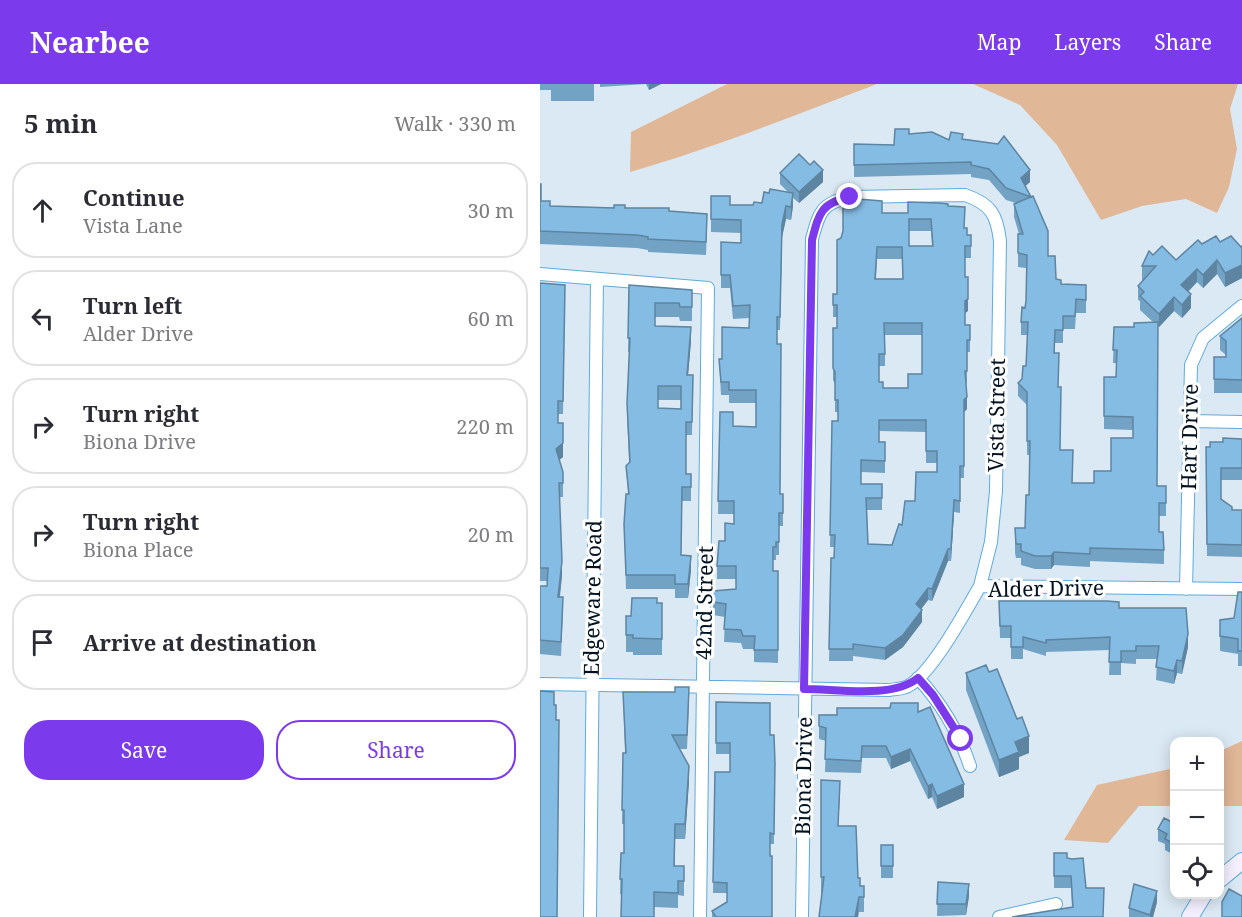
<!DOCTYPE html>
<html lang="en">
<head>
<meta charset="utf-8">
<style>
  body { margin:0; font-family:"Noto Serif",serif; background:#f7f7f7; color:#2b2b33 }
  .controls { position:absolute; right:18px; bottom:18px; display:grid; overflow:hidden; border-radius:12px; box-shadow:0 3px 15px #0003 }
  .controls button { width:54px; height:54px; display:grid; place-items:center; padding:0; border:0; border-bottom:2px solid #e1e1e2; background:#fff; color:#2b2b33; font:30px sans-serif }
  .stop { position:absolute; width:18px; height:18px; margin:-14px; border:4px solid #7c3aed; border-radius:50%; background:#fff }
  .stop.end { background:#7c3aed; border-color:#fff; box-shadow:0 2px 6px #0008 }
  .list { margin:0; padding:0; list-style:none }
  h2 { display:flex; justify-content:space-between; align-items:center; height:78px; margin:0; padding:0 24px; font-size:26px }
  h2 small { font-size:20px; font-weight:400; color:#7c7c81 }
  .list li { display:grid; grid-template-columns:39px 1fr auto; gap:18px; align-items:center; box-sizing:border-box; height:96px; margin:0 12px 12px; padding:0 12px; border:2px solid #e1e1e2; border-radius:24px }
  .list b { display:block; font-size:22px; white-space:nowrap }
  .list p { margin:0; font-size:20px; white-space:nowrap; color:#7c7c81 }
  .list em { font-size:20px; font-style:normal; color:#7c7c81 }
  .actions { display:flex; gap:12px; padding:18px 24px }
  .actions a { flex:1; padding:14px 0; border:2px solid #7c3aed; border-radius:24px; text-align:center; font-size:21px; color:#7c3aed }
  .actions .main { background:#7c3aed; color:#fff }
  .icon { flex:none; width:33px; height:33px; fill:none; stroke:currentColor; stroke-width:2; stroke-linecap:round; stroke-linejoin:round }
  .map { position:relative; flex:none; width:702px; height:833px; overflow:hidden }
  header { display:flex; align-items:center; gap:36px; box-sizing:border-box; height:84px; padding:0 30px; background:#7c3aed; color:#fff }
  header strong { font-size:28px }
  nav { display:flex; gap:33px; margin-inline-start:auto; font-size:21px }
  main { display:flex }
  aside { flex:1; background:#fff }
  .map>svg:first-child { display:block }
</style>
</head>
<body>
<header>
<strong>Nearbee</strong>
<nav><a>Map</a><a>Layers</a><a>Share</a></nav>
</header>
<main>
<aside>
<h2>5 min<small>Walk · 330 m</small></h2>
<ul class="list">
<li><svg class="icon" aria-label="ahead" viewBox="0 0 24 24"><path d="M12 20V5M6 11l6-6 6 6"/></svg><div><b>Continue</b><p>Vista Lane</p></div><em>30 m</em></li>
<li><svg class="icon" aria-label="left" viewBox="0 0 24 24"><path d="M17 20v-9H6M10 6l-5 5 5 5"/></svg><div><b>Turn left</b><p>Alder Drive</p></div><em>60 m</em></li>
<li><svg class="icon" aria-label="right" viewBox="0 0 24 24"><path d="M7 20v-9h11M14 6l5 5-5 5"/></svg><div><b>Turn right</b><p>Biona Drive</p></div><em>220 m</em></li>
<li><svg class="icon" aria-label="right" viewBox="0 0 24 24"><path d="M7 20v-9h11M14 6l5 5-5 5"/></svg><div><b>Turn right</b><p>Biona Place</p></div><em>20 m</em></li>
<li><svg class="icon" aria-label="arrive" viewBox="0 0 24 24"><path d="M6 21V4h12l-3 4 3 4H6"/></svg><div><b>Arrive at destination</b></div></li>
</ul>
<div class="actions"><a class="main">Save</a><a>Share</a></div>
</aside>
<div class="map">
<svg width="702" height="833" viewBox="0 0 702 833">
  <rect width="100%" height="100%" fill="#dbe9f4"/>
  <path fill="#e0b797" d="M187,0H337C255,31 174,64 90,88L91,48Z
    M433,0H698L690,25L697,65L689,103L677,129L646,115L602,122L561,136L517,61L480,21Z
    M702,657V722H680V667Z
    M634,684V722H599L568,759L524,756L557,701Z"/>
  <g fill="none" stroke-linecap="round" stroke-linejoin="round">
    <defs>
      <path id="street" d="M0,190L168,204L160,833
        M651,337L702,338
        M646,505L651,281L663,254L702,222
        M378,594C402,620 419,649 430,682
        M0,600L349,606C355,605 363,605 368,602C391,591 426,526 440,502L702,505
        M50,833L57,195
        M262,833L272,155C279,129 281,119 310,113L425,111C451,120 457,131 460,157L456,407L451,458L440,502
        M459,833L516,820"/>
      <path id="secondary" d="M680,795L702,777
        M650,833L664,810"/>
    </defs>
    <use href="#street" stroke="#5eabde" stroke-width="14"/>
    <use href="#secondary" stroke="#5eabde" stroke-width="18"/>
    <use href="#street" stroke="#fff" stroke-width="12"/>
    <use href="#secondary" stroke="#f5f0ff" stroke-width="16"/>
  </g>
  <path fill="#72a2c4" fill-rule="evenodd" d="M0,0H54V17H11V6H0Z
    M60,0H121L109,6L106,0L60,3Z
    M369,50L409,56L423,55L490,98L485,102L491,113L508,172L516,195L521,200L546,201V229H536L535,245H523V259H515V269L518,303L520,366L532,399H554L571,387L593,354V346L564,345V293H576L577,279H573L574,243H594L613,238L600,226V217L598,216V202L604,196H602V182L613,171L636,176L662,160L680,158L701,163L702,162V194L685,203L677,190L663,204L657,198L648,208L651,224L642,234L634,227L619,243L618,242L617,402H626V432H619V448L624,466V480L550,477V483L514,481L511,485H495L481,481V474H476L475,469V444H485L489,411L490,371H487V321L478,312V299L482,295L486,282L488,251H481V238L486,217V184L478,183V150H479L474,133V120L476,119L466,116L449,96L431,93V90L314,93V60L354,61Z
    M240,89L283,98L259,119L253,114V122L251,136L246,135L242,153L240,246H237L240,410H243V442H239V471H236V476H233V487H238V579L214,578V565H203L201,559L184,558L185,533L173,531V507L196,505V495H177V482L185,457L194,440V430H178L180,328L193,342L216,343V319H189V311H181L179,275H182L209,244V234L193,235L190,204H181V158L201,159V149L171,148V112L190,121H213L222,119L229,109L248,108L240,100Z
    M0,100L1,117L10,122L85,124L129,127L167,143L166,171L108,168V166L97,164L0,160Z
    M408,122L424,144L427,151H431V174H425V193L428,227L425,229V241H430V268H427V299H426L427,325L424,328V394H420V429L414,428L411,477H408L392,517L388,516L381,525L382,538L363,563L345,576L313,572V577H289L291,474H294V463H290L292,337H298V328H295V300L293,296V244H297V233H293V210H297L342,129H368ZM369,147H391L392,162H369ZM337,175H362L363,195H336ZM345,251H382V290L368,304H343L339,298V282H345ZM339,347L386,348V379H397V388L375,417L352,461L328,460L327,426H342V400H321V388L345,389V358H339Z
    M0,199L25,201L23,330H18V339L23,373L19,376L23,388V413H19L22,491L20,513L23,527L21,572L0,570V502H7L8,497H0Z
    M89,201L152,206V237H140L139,233H115V242L151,257L148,291H153L152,351H146V390H151V417H142L141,471L151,486L148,514H135V505H86L84,440L88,410L86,382L89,378L87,332L89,268H88ZM118,316H141V325L118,324Z
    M702,234V309H674V273H686V271L680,266V252Z
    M702,355V396H681V415L692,426H702V473L667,472L666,363H670L683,358Z
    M702,508V582H698V570L680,567V536L694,534Z
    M459,517L579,524L648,563L642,590L637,589L634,600L616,596L617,575H596V580L581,579V591H569L570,566L506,568V572L483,565V575H471V554H460Z
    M117,519H122V571H93V568H86V532H91Z
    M426,589L489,669L479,673V685L459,693L426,606Z
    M83,608L149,618L147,665H139L149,697L145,755H135V782H144V812L138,811V824L114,823L80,810L81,769H84V740H82L83,669H85Z
    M176,618L230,651H234V760H230V772L232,833H172V827L187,818V809H173L175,688H190V670H176Z
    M378,628L424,713L397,725L392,713L388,715L370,677L351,685L346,674H322L321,689L285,688L286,657L279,655V631Z
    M281,696L300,712L298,742L320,802H324V828H319L318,833H279L282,809H281Z
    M634,739V771L625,766V760L618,757V745Z
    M341,761H353V794H341Z
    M514,769L527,774L546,804H564L532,823L531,804H514Z
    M398,798L429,812L426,831L397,832Z
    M617,818L613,833H589V824Z"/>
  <path fill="#5d84a0" d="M109,0H121L109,6Z
    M283,86V98L259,119V108Z
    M490,86V98L481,106V94Z
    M253,109V122L251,136V123Z
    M246,122V135L242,153L240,246L242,140Z
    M677,176V190L663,204V191Z
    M702,181V194L685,203V189Z
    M657,185V198L641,215V201Z
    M651,210V224L642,234V221Z
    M634,213V227L619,243V230Z
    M428,215V227L425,229V217Z
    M151,243V257L147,304V291Z
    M427,313V325L424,328V394V316Z
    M23,339V373L16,379V365Z
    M414,416V428L411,477V465Z
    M408,465V477L392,517V505Z
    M514,468V481L511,485V472Z
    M151,472V486L148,514V500Z
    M22,477V491L18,527V513Z
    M388,504V516L376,532V520Z
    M382,526V538L363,563L345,576V564Z
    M648,550V563L642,590V577Z
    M637,576V589L634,600V587Z
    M489,652V669L479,673V685L459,693V676L475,658Z
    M370,665V677L351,685V673Z
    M149,682V697L145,755V740Z
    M392,700V713L388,715V702Z
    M424,700V713L397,725V712Z
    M429,800V812L426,831V820Z
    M617,807V818L613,833H610Z
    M319,813L318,833H315Z"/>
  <path fill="#85bce4" stroke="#5d84a0" stroke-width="1.5" fill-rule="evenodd" d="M355,45H369V50L392,48L409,56L411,48L423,50L422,55L458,60L464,52L490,86L481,94L491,113L466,104L449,85L431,81V78L314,81V60L354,61Z
    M259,70L270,81L274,77L283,86L259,108L240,89Z
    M0,100H1V117H10V122L74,124V121H85V124H129V127L167,130L166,158L108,155V153L97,151L0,147Z
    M230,105L253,109L251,123L246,122L242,140L240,233H237V260H241L240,410H243V429H239V458H236V463H233V487H238V566H214L215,552H203L201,546L184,545L186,520L173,518V507L196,505V482H177L179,457H185V439L194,440V417H178L180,328H193V342L216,343V306H189V298H181L179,275H182V243L209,244L210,221L193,222L190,191H181V158L201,159V136L171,135V112H190V121H213L214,118L222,119L224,108L229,109Z
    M493,112L508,147V172H515L516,195L521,196V200L546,201V216L536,215L535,232H523V246H515L514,269H519L518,303H521L520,366H533L532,399H554V387H571V354H593V333L564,332V293H576L577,266H573L574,243H594V239L618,238L617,402H626V419H619V448H623L624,466L550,464V470L514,468L511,472H495L481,467V460H476L475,444H485L486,411H489L490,357H487V308L478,299L482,295L483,282H486L488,238H481L482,223L485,224L486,217L487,171L478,169V150H483L474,120Z
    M306,114L342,117V129H368V118L399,119L408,120V122L425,123L424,144H427V151H431V162H425V193H428V215L425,217V241H430V256H427V287H425L427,313L424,316V382H420V417L414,416L411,465H408L392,505L388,504L376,520L382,526L363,551L345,564L313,560V565H289L291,474H294L295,451H290L292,337H298V316H295V288L293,284V244H297V221H293V210H297V156L301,154L303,147V121H306ZM369,135H391L393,162H369ZM337,163H362L363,195H335ZM344,239H382V290H368V304H343V298H339V270H345ZM339,336H386V367H397V388H376L375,417H365L362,441L359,440L352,461L328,460L326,414H342V400H321V376L345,377V358H339Z
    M676,152L680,158L691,152L701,163L702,162V181L685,189L677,176L663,191L657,185L641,201L651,210L642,221L634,213L619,230L600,212L604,208L598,202L616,182H602L609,167L613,171L622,162L636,176L658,156L662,160Z
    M0,199L25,201L23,317H18V339H23V359L16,365L23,388V399H19L22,477L18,513H23L21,558L0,556V502H7L8,484H0Z
    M89,201L152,206V223H140L139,219H115V242L151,243L147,291H153L152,338H146V390H151V403H142L141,471L151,472L148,500H135V491H86L84,440L86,410H89L86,382L90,378L87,319L90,254H88ZM118,302H141V325L118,324Z
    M702,234V296L674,295V273H686V257L680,252Z
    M683,354L702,355V384H681V415L692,423V426H702V461L667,460L666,363H670V358H683Z
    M698,508H702V567H698V555L680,552V536L694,534Z
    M92,514H117V519H122V555L93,554V551H86V532H91Z
    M459,517H567L579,518V524H646L648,550L642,577L637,576L634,587L616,583L619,562H596V567H581V578H569L570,553L506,556V559L483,553V563H471V542H460Z
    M446,581L449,588L457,585L477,635L482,633L489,652L475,658L479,668L459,676L426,589Z
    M135,603H149L147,651H132L149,682L145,740H135L134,782H144V797H138V809L114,808V833H81L82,795H80L81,769H84V726H82L83,669H86L83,608H135Z
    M0,607L14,608V621H16V636H19L17,833H0Z
    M176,618L230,619V651H234L235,679L234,750L230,749V772H232V833H176L172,827L187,818V799L173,798L175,688H190V659H176Z
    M351,619H378V628L390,623L424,700L397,712L392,700L388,702L370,665L351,673L346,662H322L321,677L285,675L286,644L279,642V631H297V624H350Z
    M281,696L300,697L298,742H316L318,794H320V802H324V813H319L315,833H279L284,793H281Z
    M624,734L634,739V760L625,755L627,750L618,745Z
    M341,761H353V782H341Z
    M514,769H527V774L532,775L543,774L546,804H564L563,833H472L533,823L531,792H514Z
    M398,798L429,800L426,820H397Z
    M594,800L617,807L610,831L589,824Z
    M689,805L702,812V833H682V818Z"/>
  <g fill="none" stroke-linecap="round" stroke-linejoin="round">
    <path stroke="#7c3aed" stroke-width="8" d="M310,113C281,119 279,129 272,156L264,605C297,605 352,615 378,594L393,611L421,655"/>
  </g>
  <g text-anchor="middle" stroke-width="6" stroke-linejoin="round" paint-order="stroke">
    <g font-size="21" fill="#00111f" stroke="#fff">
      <text transform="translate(457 331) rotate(-89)" y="7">Vista Street</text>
      <text transform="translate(650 353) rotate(-89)" y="7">Hart Drive</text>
      <text transform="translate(506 505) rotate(-1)" y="7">Alder Drive</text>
      <text transform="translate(53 514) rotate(-89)" y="7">Edgeware Road</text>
      <text transform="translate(165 519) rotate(-89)" y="7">42nd Street</text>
      <text transform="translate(264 692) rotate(-89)" y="7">Biona Drive</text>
    </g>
  </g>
</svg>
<div class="controls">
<button>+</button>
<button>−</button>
<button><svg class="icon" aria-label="locate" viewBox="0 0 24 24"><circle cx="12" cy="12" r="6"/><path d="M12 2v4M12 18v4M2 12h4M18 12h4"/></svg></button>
</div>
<div class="stop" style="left:421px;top:655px"></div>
<div class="stop end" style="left:310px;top:113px"></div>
</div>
</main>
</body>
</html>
